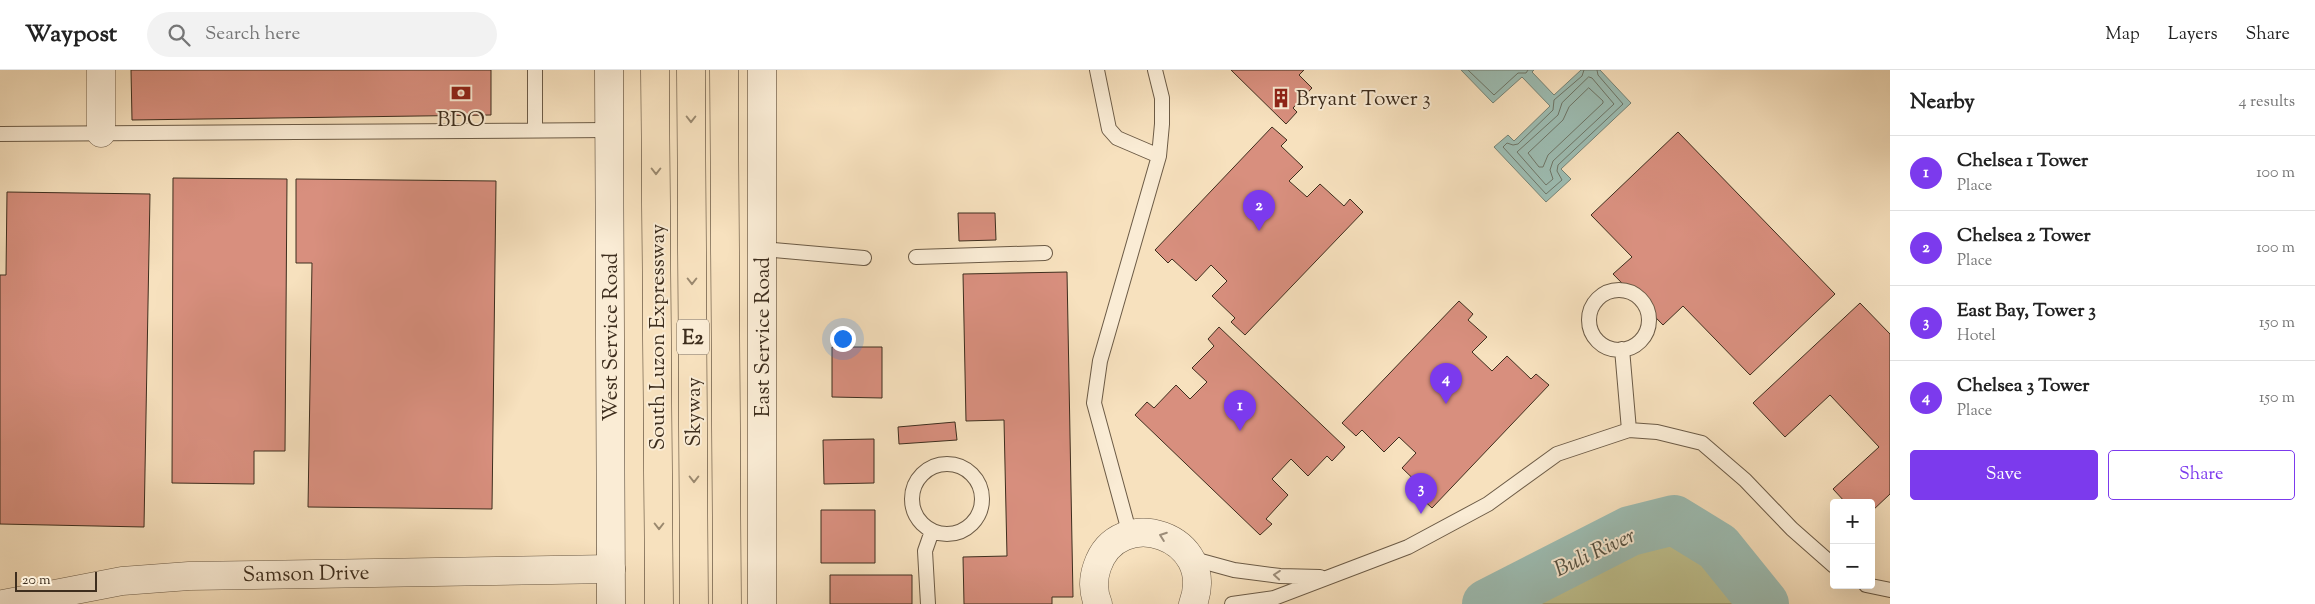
<!DOCTYPE html>
<html lang="en">
<head>
<meta charset="utf-8">
<style>
  body { margin:0; font-family:"Sorts Mill Goudy",serif; background:#f2f2f2; color:#222 }
  .controls { position:absolute; right:15px; bottom:15px; display:grid; overflow:hidden; border-radius:5px; box-shadow:0 5px 20px #0002 }
  .controls button { width:45px; height:45px; display:grid; place-items:center; padding:0; border:0; border-bottom:1px solid #e0e0e0; background:#fff; color:#222; font:25px sans-serif }
  .scale { position:absolute; left:15px; bottom:12px; width:82px; box-sizing:border-box; padding-left:5px; border:2px solid #3e2e1e; border-top:0; font-size:14px; line-height:18px; white-space:nowrap; color:#3e2e1e; -webkit-text-stroke:4px #faecd5; paint-order:stroke }
  .you { position:absolute; left:842px; top:268px; width:18px; height:18px; margin:-12px; border:4px solid #fff; border-radius:50%; background:#1a73e8; box-shadow:0 0 0 8px #1a73e833 }
  .badge { display:grid; place-items:center; width:32px; height:32px; border-radius:50%; background:#7c3aed; color:#fff; font-size:16px; font-weight:700 }
  .pin { position:absolute; translate:-50% -41px; filter:drop-shadow(0 1px 2px #0008) }
  .pin::after { content:''; position:absolute; top:26px; width:18px; height:15px; background:inherit; clip-path:polygon(0 0,100% 0,50% 100%) }
  .list { margin:0; padding:0; list-style:none }
  h2 { display:flex; justify-content:space-between; align-items:center; height:65px; margin:0; padding:0 20px; font-size:21px }
  h2 small { font-size:16px; font-weight:400; color:#767676 }
  .list li { display:grid; grid-template-columns:32px 1fr auto; gap:15px; align-items:center; box-sizing:border-box; height:75px; padding:0 20px; border-top:1px solid #e0e0e0 }
  .list b { display:block; font-size:19px; white-space:nowrap }
  .list p { margin:0; font-size:16px; white-space:nowrap; color:#767676 }
  .list em { font-size:16px; font-style:normal; color:#767676 }
  .actions { display:flex; gap:10px; padding:15px 20px }
  .actions a { flex:1; padding:11px 0; border:1px solid #7c3aed; border-radius:5px; text-align:center; font-size:18px; color:#7c3aed }
  .actions .main { background:#7c3aed; color:#fff }
  .icon { flex:none; width:28px; height:28px; fill:none; stroke:currentColor; stroke-width:2; stroke-linecap:round; stroke-linejoin:round }
  .map { position:relative; flex:none; width:1890px; height:534px; overflow:hidden }
  header { display:flex; align-items:center; gap:30px; box-sizing:border-box; height:70px; padding:0 25px; background:#fff; border-bottom:1px solid #e0e0e0 }
  header strong { font-size:24px }
  nav { display:flex; gap:28px; margin-inline-start:auto; font-size:18px }
  .search { width:350px; height:45px; background:#f2f2f2; display:flex; align-items:center; gap:12px; box-sizing:border-box; padding:0 18px; border-radius:28px; color:#767676; font-size:19px }
  main { display:flex }
  aside { flex:1; background:#fff }
  .map>svg:first-child { display:block }
</style>
</head>
<body>
<header>
<strong>Waypost</strong>
<div class="search"><svg class="icon" aria-label="search" viewBox="0 0 24 24"><circle cx="10" cy="10" r="6"/><path d="M15 15l6 6"/></svg>Search here</div>
<nav><a>Map</a><a>Layers</a><a>Share</a></nav>
</header>
<main>
<div class="map">
<svg width="1890" height="534" viewBox="0 0 1890 534">
  <rect width="100%" height="100%" fill="#f7e1be"/>
  <filter id="stains"><feTurbulence type="fractalNoise" baseFrequency=".004" numOctaves="4"/><feColorMatrix values="0 0 0 0 .2 0 0 0 0 .09 0 0 0 0 .02 0 0 0 .5 -.17"/></filter>
  <radialGradient id="worn" r=".72"><stop offset=".6" stop-color="#630" stop-opacity="0"/><stop offset="1" stop-color="#630" stop-opacity=".3"/></radialGradient>
  <path fill="#bfc290" stroke="#7e7857" d="M1691,475L1745,534H1516L1613,478Z"/>
  <path fill="#9dbdb3" stroke="#778477" d="M1461,0H1534L1532,2L1554,25L1581,0H1600L1631,33L1561,99L1571,109L1546,132L1494,77L1508,65L1514,71L1550,36L1522,7L1493,33Z"/>
  <g fill="none" stroke-linecap="round" stroke-linejoin="round">
    <path stroke="#6e7668" stroke-width="1" d="M1468,0L1494,25L1518,3H1526L1528,0
      M1584,0L1582,6L1554,30L1553,40L1518,74L1513,75L1507,73L1503,77L1546,124L1562,110L1557,101L1558,95L1623,34L1598,5L1597,0
      M1589,7L1592,8L1614,34L1553,91L1550,100L1553,109L1546,115L1517,82L1558,45L1562,33Z
      M1589,18L1603,31V33L1548,85L1543,97H1539L1528,83L1563,50L1569,37Z"/>
    <path stroke="#9dbdb3" stroke-width="50" d="M1487,534L1630,461L1674,450L1718,477L1764,534"/>
  </g>
  <path fill="#d88f7e" stroke="#3e2e1e" d="M131,0H491V45L132,50Z
    M1231,0H1304L1299,5L1312,18L1293,38L1297,42L1286,54Z
    M1272,57L1287,70L1281,76L1303,97L1289,111L1307,127L1320,114L1344,136L1350,129L1363,142L1245,265L1231,252L1235,248L1212,226L1227,211L1211,195L1196,211L1172,189L1168,193L1155,180Z
    M1678,62L1835,224L1750,305L1683,236L1663,255L1613,204L1632,187L1591,145Z
    M173,108L287,109L285,381H254V414L172,413Z
    M296,109L496,111L492,439L308,437L312,193H296Z
    M7,122L150,124L144,457L0,454V205H6Z
    M958,143H995L996,170L959,171Z
    M1067,202L1073,527H1052V534H964L963,487L1007,486L1004,350L966,351L963,204Z
    M1459,231L1473,244L1468,250L1487,267L1472,282L1492,301L1507,286L1531,309L1536,304L1549,315L1432,438L1419,426L1425,420L1402,398L1416,383L1399,367L1384,382L1362,360L1356,366L1342,353Z
    M1860,233L1890,264V424L1871,442V433H1846L1833,419L1879,377L1830,325L1785,367L1753,333Z
    M1219,257L1345,377L1332,391L1327,386L1308,406L1291,389L1272,409L1288,425L1266,449L1272,454L1260,465L1135,345L1147,332L1154,338L1176,315L1190,329L1207,312L1192,298L1214,276L1208,269Z
    M832,277H882V328L832,327Z
    M955,352L957,370L899,374L898,357Z
    M874,369V413L824,414L823,370Z
    M821,440H875V493H821Z
    M830,505H912V534H830Z"/>
  <g fill="none" stroke-linecap="round" stroke-linejoin="round">
    <defs>
      <path id="lane" d="M535,0V60
        M1097,0L1109,59L1117,68L1159,86
        M0,64L609,60
        M762,179L864,188
        M916,187L1045,183
        M1589 250a30 30 0 1 1 60 0a30 30 0 1 1-60 0Z
        M1622,279L1629,360
        M912 429a35 35 0 1 1 70 0a35 35 0 1 1-70 0Z
        M1130,465L1094,333L1100,291L1159,86L1162,54V28L1155,0
        M1190,488L1234,500L1280,506L1320,507
        M1866,515L1890,520
        M928,534L925,481L932,461
        M1232,534L1274,528L1408,477L1488,434L1557,384L1629,360L1657,362L1702,373L1745,410L1792,459L1834,496"/>
      <path id="street" d="M101,0V63
        M3,534L122,511L189,506L611,499
        M1098,534C1093,522 1093,509 1097,497C1118,433 1218,466 1193,534"/>
      <path id="secondary" d="M609,0L611,534
        M762,534V0"/>
      <path id="highway" d="M655,0L659,534
        M691,0L694,534
        M724,0L727,534"/>
    </defs>
    <use href="#lane" stroke="#6c5b46" stroke-width="16"/>
    <use href="#street" stroke="#6c5b46" stroke-width="29"/>
    <use href="#secondary" stroke="#3e2e1e" stroke-width="29"/>
    <use href="#highway" stroke="#3e2e1e" stroke-width="29"/>
    <use href="#lane" stroke="#faecd5" stroke-width="14"/>
    <use href="#street" stroke="#faecd5" stroke-width="28"/>
    <use href="#secondary" stroke="#faecd5" stroke-width="28"/>
    <use href="#highway" stroke="#f7e1be" stroke-width="28"/>
  </g>
  <defs><path id="oneway-chevron" d="M-2-3.5L2.5 0L-2 3.5" fill="none" stroke-width="1.6" stroke-linecap="round" stroke-linejoin="round" transform="scale(1.25)"/></defs>
  <g stroke="#9a886e">
    <use href="#oneway-chevron" transform="translate(691 49) rotate(90)"/>
    <use href="#oneway-chevron" transform="translate(656 101) rotate(90)"/>
    <use href="#oneway-chevron" transform="translate(692 211) rotate(90)"/>
    <use href="#oneway-chevron" transform="translate(694 409) rotate(90)"/>
    <use href="#oneway-chevron" transform="translate(659 456) rotate(90)"/>
  </g>
  <g stroke="#9c8d7a">
    <use href="#oneway-chevron" transform="translate(1163 466) rotate(-160)"/>
    <use href="#oneway-chevron" transform="translate(1277 505) rotate(-175)"/>
  </g>
  <defs>
    <symbol id="bank-bare" viewBox="-9 -9 18 18"><path d="M-6-4H6V4H-6ZM0-2.3a2.3 2.3 0 1 0 0 4.6a2.3 2.3 0 1 0 0-4.6Z" fill="#8f2418" stroke="#faecd5" stroke-width="2.5" paint-order="stroke"/></symbol>
    <symbol id="building-bare" viewBox="-9 -9 18 18"><path d="M-4-6H4V6H1V3H-1V6H-4ZM-2.5-4.3h1.7v1.8h-1.7ZM.8-4.3h1.7v1.8H.8ZM-2.5-1h1.7V.8h-1.7ZM.8-1h1.7V.8H.8Z" fill="#8f2418" stroke="#faecd5" stroke-width="2.5" paint-order="stroke"/></symbol>
  </defs>
  <g fill-rule="evenodd">
    <use href="#bank-bare" x="447" y="9" width="28" height="28"/>
    <use href="#building-bare" x="1267" y="14" width="28" height="28"/>
  </g>
  <g text-anchor="middle" stroke-width="4" stroke-linejoin="round" paint-order="stroke">
    <rect fill="#faecd5" stroke="#766755" stroke-width="1" x="677" y="249.5" width="32" height="35" rx="4"/>
    <g font-size="20" font-weight="bold" fill="#3e2e1e">
      <text x="693" y="274">E2</text>
    </g>
    <g font-size="21" fill="#3e2e1e" stroke="#faecd5" text-anchor="start">
      <text x="1296" y="35">Bryant Tower 3</text>
      <text x="461" y="56" text-anchor="middle">BDO</text>
    </g>
    <g font-size="21" fill="#3e2e1e" stroke="#faecd5">
      <text transform="translate(610 267) rotate(-90)" y="7">West Service Road</text>
      <text transform="translate(657 267) rotate(-90)" y="7">South Luzon Expressway</text>
      <text transform="translate(762 267) rotate(-90)" y="7">East Service Road</text>
      <text transform="translate(693 342) rotate(-90)" y="7">Skyway</text>
      <text transform="translate(306 503) rotate(-1)" y="7">Samson Drive</text>
    </g>
    <g font-size="22" font-style="italic" fill="#565243" stroke="#faecd5">
      <text transform="translate(1594 481) rotate(-25)" y="8">Buli River</text>
    </g>
  </g>
  <rect width="100%" height="100%" filter="url(#stains)"/>
  <rect width="100%" height="100%" fill="url(#worn)"/>
</svg>
<div class="controls">
<button>+</button>
<button>−</button>
</div>
<div class="scale">20 m</div>
<div class="you"></div>
<div class="pin badge" style="left:1240px;top:361px">1</div>
<div class="pin badge" style="left:1259px;top:161px">2</div>
<div class="pin badge" style="left:1421px;top:444px">3</div>
<div class="pin badge" style="left:1446px;top:334px">4</div>
</div>
<aside>
<h2>Nearby<small>4 results</small></h2>
<ul class="list">
<li><span class="badge">1</span><div><b>Chelsea 1 Tower</b><p>Place</p></div><em>100 m</em></li>
<li><span class="badge">2</span><div><b>Chelsea 2 Tower</b><p>Place</p></div><em>100 m</em></li>
<li><span class="badge">3</span><div><b>East Bay, Tower 3</b><p>Hotel</p></div><em>150 m</em></li>
<li><span class="badge">4</span><div><b>Chelsea 3 Tower</b><p>Place</p></div><em>150 m</em></li>
</ul>
<div class="actions"><a class="main">Save</a><a>Share</a></div>
</aside>
</main>
</body>
</html>
